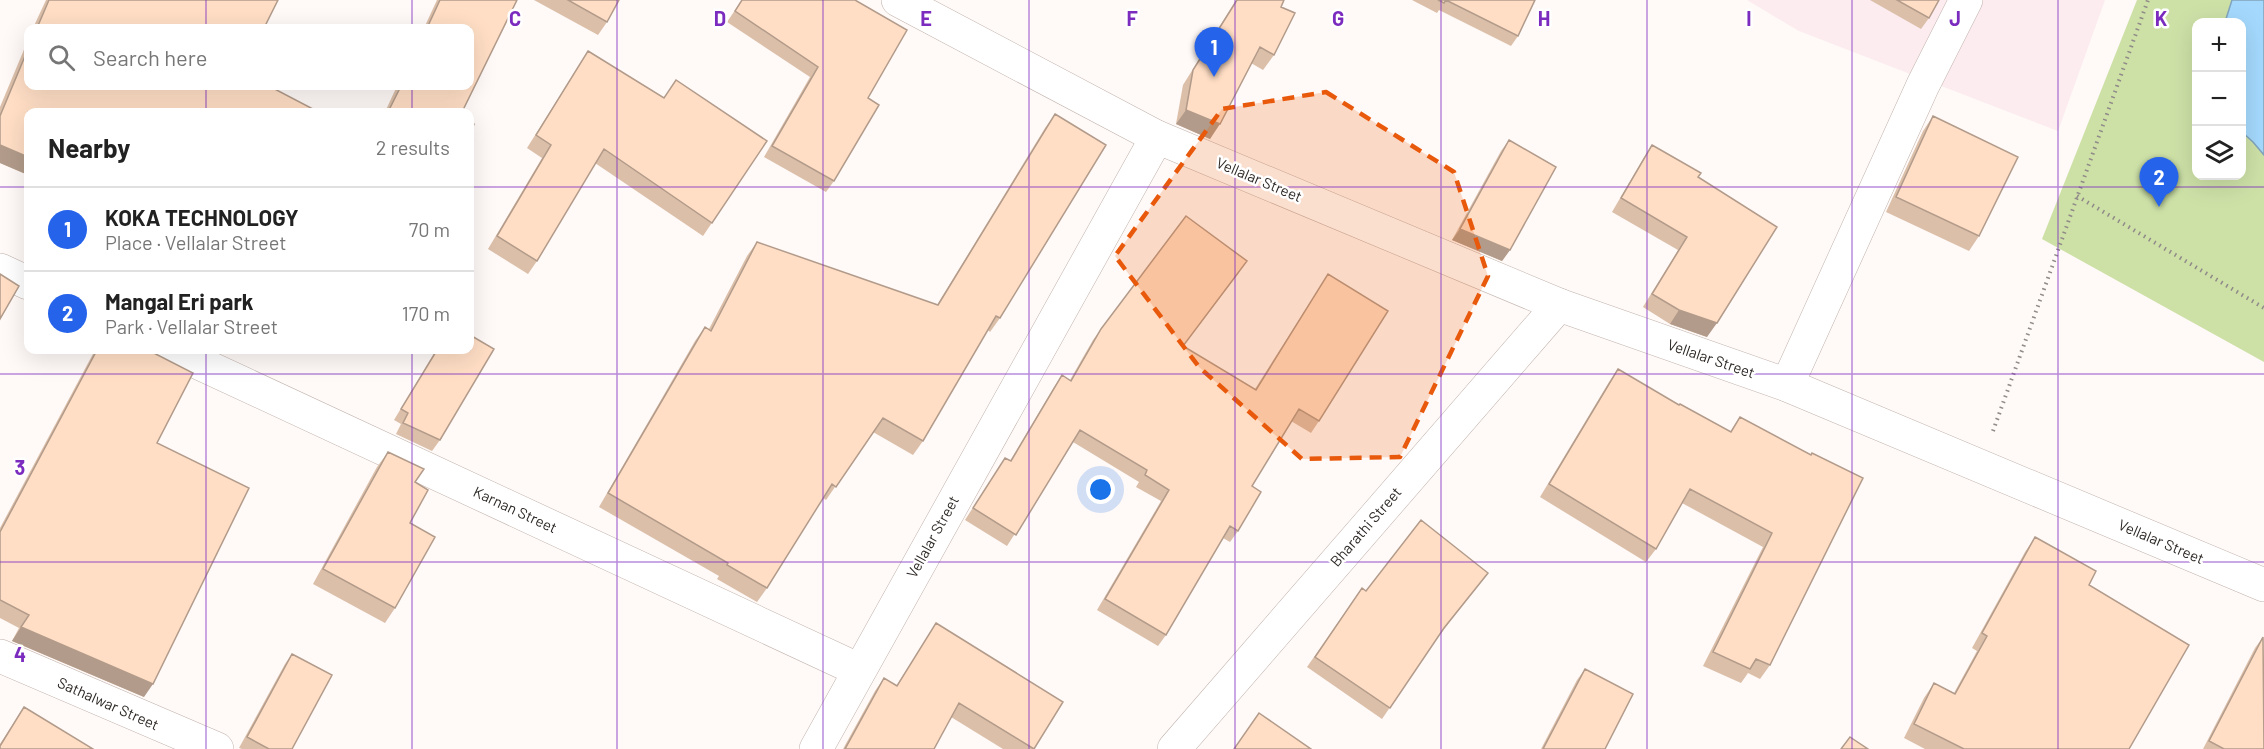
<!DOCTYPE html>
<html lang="en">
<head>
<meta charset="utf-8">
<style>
  body { margin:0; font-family:Barlow,sans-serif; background:#f2f2f2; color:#222 }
  .controls { position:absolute; right:18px; top:18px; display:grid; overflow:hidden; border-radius:12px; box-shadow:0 6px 24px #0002 }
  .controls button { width:54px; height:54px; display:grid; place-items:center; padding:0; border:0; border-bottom:2px solid #e0e0e0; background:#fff; color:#222; font:30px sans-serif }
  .you { position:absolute; left:1101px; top:490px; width:21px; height:21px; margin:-15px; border:4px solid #fff; border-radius:50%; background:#1a73e8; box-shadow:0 0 0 9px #1a73e833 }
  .badge { display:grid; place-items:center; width:39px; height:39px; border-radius:50%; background:#2563eb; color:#fff; font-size:20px; font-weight:700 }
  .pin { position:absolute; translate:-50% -50px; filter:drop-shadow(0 2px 3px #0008) }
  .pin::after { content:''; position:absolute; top:32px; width:21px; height:18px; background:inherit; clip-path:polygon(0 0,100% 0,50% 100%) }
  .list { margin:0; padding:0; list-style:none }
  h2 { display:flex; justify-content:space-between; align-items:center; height:78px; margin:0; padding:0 24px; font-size:26px }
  h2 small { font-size:20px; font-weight:400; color:#767676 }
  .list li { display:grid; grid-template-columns:39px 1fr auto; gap:18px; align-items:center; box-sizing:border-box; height:84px; padding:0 24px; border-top:2px solid #e0e0e0 }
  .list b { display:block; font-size:22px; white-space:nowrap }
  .list p { margin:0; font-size:20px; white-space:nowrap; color:#767676 }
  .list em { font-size:20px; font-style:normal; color:#767676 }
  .icon { flex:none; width:33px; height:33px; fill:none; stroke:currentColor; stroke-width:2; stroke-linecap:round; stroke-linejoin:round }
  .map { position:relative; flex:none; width:2264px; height:749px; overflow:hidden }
  .search { position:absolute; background:#fff; box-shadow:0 6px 24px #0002; left:24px; top:24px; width:450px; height:66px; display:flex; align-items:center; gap:15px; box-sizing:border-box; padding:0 21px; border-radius:12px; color:#767676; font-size:22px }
  .panel { position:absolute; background:#fff; box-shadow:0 6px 24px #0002; left:24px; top:108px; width:450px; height:246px; border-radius:12px }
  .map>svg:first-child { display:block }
</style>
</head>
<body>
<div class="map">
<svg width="2264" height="749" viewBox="0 0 2264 749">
  <rect width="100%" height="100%" fill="#fff9f7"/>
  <path fill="#fcecef" d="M1747,0H2105L2058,131L1799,31Z"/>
  <path fill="#cde1a7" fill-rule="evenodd" d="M2137,0H2264V362L2042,239ZM2196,22H2242V176H2196Z"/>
  <path fill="#a4d9fd" stroke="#81a4bc" stroke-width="1.5" d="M2232,0H2264V155L2253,142L2242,132V22H2225Z"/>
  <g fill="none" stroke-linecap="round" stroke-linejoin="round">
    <defs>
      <path id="minor" d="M898,0L1157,137
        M0,270L28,283
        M171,350L859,670
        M1787,385L1923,85L1966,0
        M0,656L217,749
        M1174,749L1559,305"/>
      <path id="tertiary" d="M816,749L1157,137L1559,305L1787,385L2264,585"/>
    </defs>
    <use href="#minor" stroke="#c1b3ad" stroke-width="34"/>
    <use href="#tertiary" stroke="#c1b3ad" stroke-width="34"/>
    <path stroke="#908a88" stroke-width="4" stroke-dasharray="1.5 4.5" stroke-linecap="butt" d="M2077,196L2264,308
      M1993,431L2148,0"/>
    <use href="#minor" stroke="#fff" stroke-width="33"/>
    <use href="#tertiary" stroke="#fff" stroke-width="33"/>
  </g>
  <path fill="#dbbfa9" d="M46,0H278L264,28H33Z
    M437,0H517L462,112H385L397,86H470V28H424Z
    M534,0H619L607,22L598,35Z
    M742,0L868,98L834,181L826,192L764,157L810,77L727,22Z
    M1236,0H1284L1281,7L1274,55L1263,70L1251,63L1210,139L1176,124L1183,85Z
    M1412,0H1535L1518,36L1511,46L1439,10L1437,13Z
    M1870,0H1939L1929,18L1921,29Z
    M28,40V175L0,163V107Z
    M588,51L663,98L767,141L703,236L595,163L537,261L528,274L488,249L542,158L527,148Z
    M1055,114L1000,318L990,332L988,330L923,441L913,455L873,432L826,500L823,498L767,588L757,602L717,579L719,576L599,507L695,341L705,327L709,329L747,256L757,242L937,305L1045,128Z
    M1933,116L1979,236L1969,251L1886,212L1923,131Z
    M1509,140L1510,250L1502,261L1452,240L1501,151Z
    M1652,145L1698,177L1707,337L1670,324L1643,307L1678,250L1612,212L1643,159Z
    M1239,273L1183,346L1255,389L1328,274L1319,421L1311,433L1291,421L1252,486L1238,531L1230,542L1223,538L1166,635L1158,646L1097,610L1161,501L1136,487L1139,482L1073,442L1007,546L965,520L1005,458L1010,461L1054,387L1062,375L1070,380L1093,340L1101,329Z
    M95,350H148L157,443L144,697L12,641L19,628L0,618V528Z
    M436,350H470L440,440L432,451L396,434L401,424L394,420Z
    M1618,369L1679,405L1730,432L1740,417L1811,455L1770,665L1760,679L1748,673L1741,683L1703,666L1763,547L1682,503L1656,549L1646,562L1540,497L1609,382Z
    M388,452L415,482L395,608L385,623L313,584L377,467Z
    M2035,537L2089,585L2129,749H1925L1904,738L1924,698L1934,683L1954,693L1977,651L1972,648L2025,552Z
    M1488,573L1438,637L1382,719L1307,667L1362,588L1366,591Z
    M936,623L1034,749H1003L951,717L934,749H843L875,691L884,678L897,685Z
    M2263,637L2264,749H2203L2255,648Z
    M292,654V749H242L239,748L285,664Z
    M1585,669L1605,749H1541L1577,680Z
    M24,707L0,749V744Z"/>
  <path fill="#b29b8a" d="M1186,110L1220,124L1210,139L1176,124Z
    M0,145L28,157V175L0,163Z
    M1460,229L1510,250L1502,261L1452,240Z
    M1679,310L1717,323L1707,337L1670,324Z
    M21,627L153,684L144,697L12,641Z"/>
  <path fill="#ffdec5" stroke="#b29b8a" stroke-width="1.5" d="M49,0H278L264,28H37Z
    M440,0H517L462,112H388L401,86H470V28H427Z
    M568,0H619L607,22Z
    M742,0H855L907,30L868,98L879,105L834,181L772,146L818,67L735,11Z
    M1237,0H1284L1281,7L1295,13L1274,55L1260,47L1220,124L1186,110L1193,70Z
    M1438,0H1446L1444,3Z
    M1446,0H1535L1518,36Z
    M1897,0H1939L1929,18Z
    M28,49V86H269L313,109L311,112H28V157L0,145V116Z
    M588,51L664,98L676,80L767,141L712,223L604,149L537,261L497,236L551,145L536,135Z
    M1055,114L1106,145L1000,318L996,316L923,441L883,418L836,487L832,484L767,588L727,565L728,563L608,493L705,327L711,331L757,242L938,305Z
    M1933,116L2018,157L1979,236L1896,197Z
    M470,122L474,124L470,134Z
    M1509,140L1556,167L1510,250L1460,229Z
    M1652,145L1701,173L1698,177L1777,227L1717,323L1679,310L1652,294L1687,237L1621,198Z
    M1186,216L1247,261L1183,346L1256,390L1328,274L1388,311L1319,421L1299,409L1252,486L1261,492L1238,531L1230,526L1166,635L1105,599L1169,490L1145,475L1147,470L1080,430L1016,535L973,508L1005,458L1011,461L1062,375L1071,381L1101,329Z
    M0,274L19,286L0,319Z
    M470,335L494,349L440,440L403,423L408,413L401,409L437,350H470Z
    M97,350H148L193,373L157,443L249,488L153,684L21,627L29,615L0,600V532Z
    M1618,369L1679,405L1680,404L1731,432L1740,417L1811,455L1812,453L1863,478L1770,665L1756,659L1750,669L1713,652L1772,533L1690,489L1656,549L1549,484Z
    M388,452L424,469L415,482L428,490L410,523L435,537L395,608L323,569Z
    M1421,520L1488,573L1444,628L1390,708L1315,657L1362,588L1366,591Z
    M2035,537L2096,571L2089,585L2189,645L2129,749H1964L1914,724L1934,683L1955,694L1987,636L1982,633Z
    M936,623L1063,702L1034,749L959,703L934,749H845L884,678L897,686Z
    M2263,637L2264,749H2224L2209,741Z
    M292,654L332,675L292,749H269L247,737Z
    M1585,669L1633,694L1605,749H1543Z
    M24,707L93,749H0V746Z
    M1259,713L1311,749H1234Z
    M1850,737L1868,749H1841Z"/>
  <path fill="#e8590c" fill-opacity="0.2" stroke="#e8590c" stroke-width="4.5" stroke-dasharray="12 8" stroke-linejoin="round" d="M1326,92L1454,172L1488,276L1400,457L1302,459L1199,367L1115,256L1222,109Z"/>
  <path fill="none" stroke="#7b2cbf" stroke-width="1.5" stroke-opacity="0.55" d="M206,0V28M412,0V28M617,0V749M823,0V749M1029,0V749M1235,0V749M1441,0V749M1647,0V749M1852,0V749M2058,0V749M206,86V112M412,86V112M0,187H28M470,187H2264M206,350V749M412,350V749M0,374H2264M0,562H2264"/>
  <g text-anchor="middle" stroke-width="5" stroke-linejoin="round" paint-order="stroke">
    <g font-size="15" fill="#2e2926" stroke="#fff">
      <text transform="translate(1259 180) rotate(23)" y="5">Vellalar Street</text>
      <text transform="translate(1711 359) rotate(19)" y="5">Vellalar Street</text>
      <text transform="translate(515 510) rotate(25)" y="5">Karnan Street</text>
      <text transform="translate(1366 527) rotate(-49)" y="5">Bharathi Street</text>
      <text transform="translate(933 537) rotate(-61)" y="5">Vellalar Street</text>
      <text transform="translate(2161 542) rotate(23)" y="5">Vellalar Street</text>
      <text transform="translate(108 704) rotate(24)" y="5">Sathalwar Street</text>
    </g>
  </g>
  <g font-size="20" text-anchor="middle" font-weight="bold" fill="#7b2cbf" stroke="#fff" stroke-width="5" stroke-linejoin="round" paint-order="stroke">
    <text x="515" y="26">C</text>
    <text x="720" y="26">D</text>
    <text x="926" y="26">E</text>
    <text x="1132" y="26">F</text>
    <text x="1338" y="26">G</text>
    <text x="1544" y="26">H</text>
    <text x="1749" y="26">I</text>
    <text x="1955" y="26">J</text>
    <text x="2161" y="26">K</text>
    <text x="20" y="475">3</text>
    <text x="20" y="662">4</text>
  </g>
</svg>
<div class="controls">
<button>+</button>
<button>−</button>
<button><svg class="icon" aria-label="layers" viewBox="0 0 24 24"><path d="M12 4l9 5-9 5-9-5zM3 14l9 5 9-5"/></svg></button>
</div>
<div class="you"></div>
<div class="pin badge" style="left:1214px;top:77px">1</div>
<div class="pin badge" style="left:2159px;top:207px">2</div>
<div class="search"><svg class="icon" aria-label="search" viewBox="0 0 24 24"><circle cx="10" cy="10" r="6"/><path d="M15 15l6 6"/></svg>Search here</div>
<section class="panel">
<h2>Nearby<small>2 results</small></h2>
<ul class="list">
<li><span class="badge">1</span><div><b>KOKA TECHNOLOGY</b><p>Place · Vellalar Street</p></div><em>70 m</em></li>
<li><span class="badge">2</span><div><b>Mangal Eri park</b><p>Park · Vellalar Street</p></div><em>170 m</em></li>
</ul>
</section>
</div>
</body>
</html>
